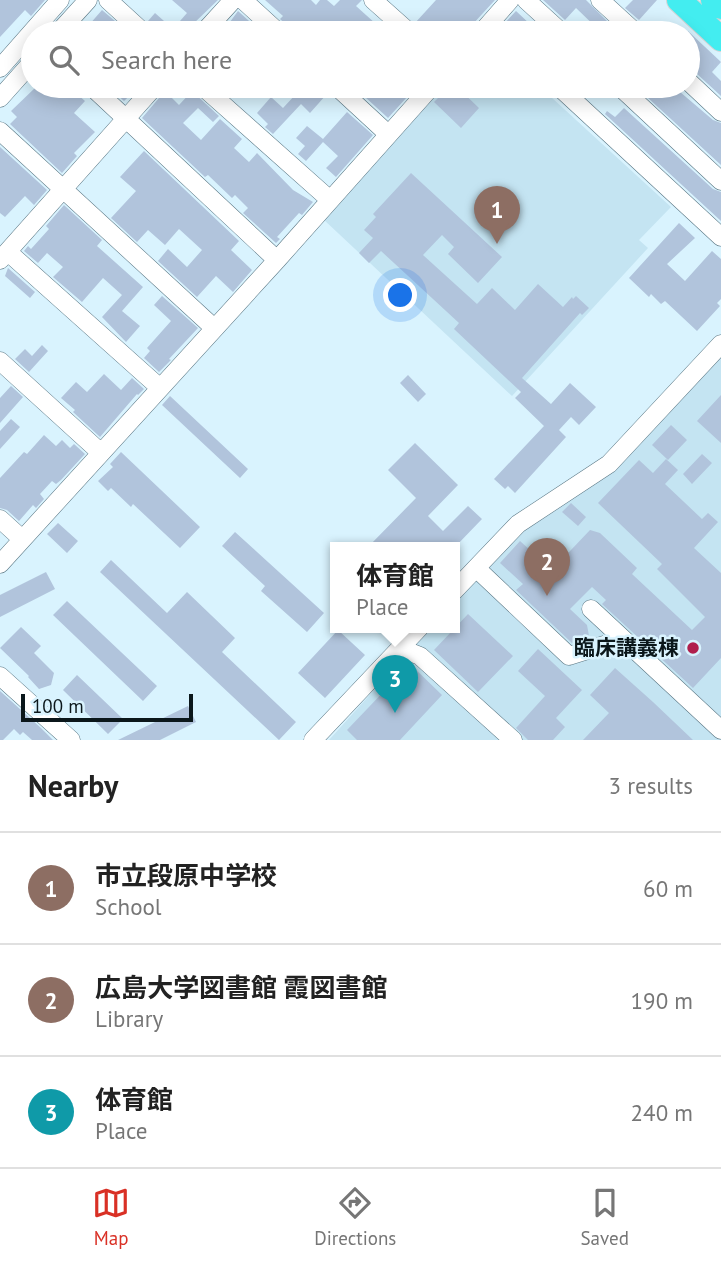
<!DOCTYPE html>
<html lang="en">
<head>
<meta charset="utf-8">
<style>
  body { margin:0; font-family:"PT Sans","Noto Sans JP",sans-serif; background:#f2f2f2; color:#222 }
  .scale { position:absolute; left:21px; bottom:18px; width:172px; box-sizing:border-box; padding-left:7px; border:4px solid #0b171b; border-top:0; font-size:19px; line-height:24px; white-space:nowrap; color:#0b171b; -webkit-text-stroke:5px #d9f3fe; paint-order:stroke }
  .you { position:absolute; left:401px; top:296px; width:24px; height:24px; margin:-18px; border:5px solid #fff; border-radius:50%; background:#1a73e8; box-shadow:0 0 0 10px #1a73e833 }
  .badge { display:grid; place-items:center; width:46px; height:46px; border-radius:50%; background:#d93025; color:#fff; font-size:23px; font-weight:700 }
  .pin { position:absolute; translate:-50% -58px; filter:drop-shadow(0 2px 4px #0008) }
  .pin::after { content:''; position:absolute; top:37px; width:24px; height:21px; background:inherit; clip-path:polygon(0 0,100% 0,50% 100%) }
  .popup { position:absolute; left:330px; top:542px; width:130px; height:91px; box-sizing:border-box; display:grid; place-content:center; border-radius:0px; background:#fff; filter:drop-shadow(0 2px 5px #0005); font-size:23px; white-space:nowrap; color:#767676 }
  .popup b { font-size:26px; color:#222 }
  .popup::after { content:''; position:absolute; left:50%; top:100%; margin-left:-14px; border:14px solid transparent; border-top-color:#fff }
  .list { margin:0; padding:0; list-style:none }
  h2 { display:flex; justify-content:space-between; align-items:center; height:91px; margin:0; padding:0 28px; font-size:30px }
  h2 small { font-size:23px; font-weight:400; color:#767676 }
  .list li { display:grid; grid-template-columns:46px 1fr auto; gap:21px; align-items:center; box-sizing:border-box; height:112px; padding:0 28px; border-top:2px solid #e0e0e0 }
  .list b { display:block; font-size:26px; white-space:nowrap }
  .list p { margin:0; font-size:23px; white-space:nowrap; color:#767676 }
  .list em { font-size:23px; font-style:normal; color:#767676 }
  .icon { flex:none; width:38px; height:38px; fill:none; stroke:currentColor; stroke-width:2; stroke-linecap:round; stroke-linejoin:round }
  .map { position:relative; flex:none; width:721px; height:740px; overflow:hidden }
  .search { position:absolute; background:#fff; box-shadow:0 4px 18px #0003; left:21px; right:21px; top:21px; height:77px; display:flex; align-items:center; gap:18px; box-sizing:border-box; padding:0 24px; border-radius:38px; color:#767676; font-size:26px }
  .sheet { height:427px; background:#fff }
  nav { display:flex; justify-content:space-around; align-items:center; box-sizing:border-box; height:98px; border-top:2px solid #e0e0e0; background:#fff; font-size:19px; color:#767676 }
  nav a { display:grid; justify-items:center; gap:4px }
  nav .on { color:#d93025 }
  .map>svg:first-child { display:block }
</style>
</head>
<body>
<div class="map">
<svg width="721" height="740" viewBox="0 0 721 740">
  <rect width="100%" height="100%" fill="#d9f3fe"/>
  <path fill="#c4e4f2" d="M445,86H539L671,207L639,240L648,248L512,396L323,219Z
    M721,351V740H329L431,627H454L455,603L521,532Z"/>
  <path fill="#b1c4dc" d="M0,0H45L31,16L25,10L0,37Z
    M172,0H218L191,26L193,28L189,33H158L148,21L155,13L173,29L187,13Z
    M265,0H311L316,5L320,0H327L334,6L340,0H362L356,6L386,33H296L280,19L283,16Z
    M436,0H495L472,25L469,33H421L415,23Z
    M543,0H586L610,24L602,33L576,8L565,20Z
    M633,0H657L639,20L625,8Z
    M102,10L115,21L104,33H82Z
    M238,11L258,29L254,33H222Z
    M516,11L532,26L534,23L545,33H512L503,25Z
    M688,31L721,62L712,72L721,81V96L696,73L688,70Z
    M37,86H68L85,101L74,113L95,132L74,153L77,156L62,173L10,124L17,117L11,111Z
    M107,86H140L124,101Z
    M287,86H325L329,95H326L310,113L301,104L273,134L265,127L268,124L257,113L271,97L283,108L296,94Z
    M353,86H417L388,118Z
    M450,86H456L479,108L461,128L434,102Z
    M635,86H673L713,120L721,123V165Z
    M165,91L179,105L192,91L219,116L213,122L198,108L183,123L201,140L220,119L242,139L234,148L249,162L257,153L293,190L313,202L302,215L299,213L277,237L280,239L276,243L243,213L248,208L235,195L232,198L208,175L205,177L142,118Z
    M624,108L713,189L721,192V221L605,114L607,111L615,117Z
    M347,112L373,135L336,177L326,168L338,156L323,142L306,161L298,154L305,146L296,138L307,126L323,139Z
    M0,147L47,190L34,205L25,196L5,217L0,213Z
    M144,151L239,241L231,250L252,270L233,292L216,276L197,297L158,261L168,249L187,267L202,250L179,229L165,245L148,230L137,242L111,218L136,191L120,177Z
    M411,173L502,257L478,283L448,254L454,247L442,235L423,255L477,304L492,288L515,310L538,284L563,307L572,297L573,299L576,296L589,308L582,315L580,313L522,378L551,404L570,383L596,407L579,425L571,417L559,430L566,437L515,493L508,486L505,489L494,479L544,426L515,398L521,392L454,329L459,323L381,251L369,263L359,253L373,238L364,230L376,217L373,214Z
    M64,205L102,240L97,246L143,287L122,311L140,326L126,342L102,317L122,295L103,278L82,302L53,277L63,267L47,253L38,263L24,251L28,246L31,249L49,229L46,226Z
    M679,223L695,238L667,264L685,281L712,251L721,259V299L717,303L720,306L697,331L665,301L661,304L651,294L649,297L629,278Z
    M8,268L35,292L30,298L5,276Z
    M162,296L198,328L169,359L171,360L159,372L144,358L150,351L147,348L171,321L154,305Z
    M42,345L48,351L29,372L15,359L25,349L32,356Z
    M104,374L121,390L132,378L144,389L138,395L137,394L100,437L73,412L75,410L61,398L76,382L87,392Z
    M408,375L426,394L418,402L400,383Z
    M11,386L23,397L0,423V398Z
    M721,395V443L697,421Z
    M170,396L248,469L240,478L162,405Z
    M11,419L20,427L0,449V431Z
    M671,425L687,440L668,460L652,445Z
    M44,435L56,446L62,440L70,448L74,444L85,454L61,480L56,484L52,481L40,494L44,499L36,508L33,505L19,521L7,510L0,508V478L24,452L27,454Z
    M415,443L458,485L428,516L443,531L468,506L482,519L455,547H368L416,498L388,470Z
    M121,452L200,527L180,548L133,504L131,507L111,488L108,491L98,481L113,467L110,464Z
    M702,454L712,463L692,484L683,474Z
    M666,459L678,470L665,484L702,519L708,513L718,522L694,548L721,573V658L693,688L602,604L606,600L592,587L570,609L587,625L589,636L572,643L516,590L523,584L500,563L520,541L552,570L590,530L600,533L637,568L632,574L692,630L705,617L657,569L662,564L598,503L639,460L653,473Z
    M571,503L586,517L578,526L562,512Z
    M58,523L78,541L67,553L47,534Z
    M235,532L324,613L307,632L261,591L265,586L222,546Z
    M111,560L167,613L187,592L235,638L222,652L296,722L279,740L100,572Z
    M46,572L55,589L0,617V595Z
    M67,601L157,686L143,701L53,615Z
    M468,614L513,656L478,692L434,650Z
    M21,627L41,646L34,653L54,673L51,685L39,689L28,677L29,676L0,648Z
    M338,630L365,655L325,698L298,673Z
    M538,649L582,690L556,718L565,727L553,740H528L516,728L545,696L518,671Z
    M410,664L442,695L400,740H357L347,730Z
    M615,668L653,702L693,740H583L609,713L590,695Z
    M77,675L123,719L108,734L63,690Z
    M0,691L41,728L53,740H32L23,732L20,735L14,729L3,740H0Z
    M188,706L196,722L160,740H118Z"/>
  <g fill="none" stroke-linecap="round" stroke-linejoin="round">
    <defs>
      <path id="minor" d="M108,0L144,33
        M243,0L279,33
        M373,0L410,33
        M526,0L562,33
        M600,0L636,33
        M58,33L88,0
        M203,33L233,0
        M481,33L510,0
        M0,68L60,0
        M688,81L721,112
        M91,86L277,260
        M202,86L329,199
        M336,86L388,134
        M558,86L721,237
        M619,86L721,181
        M0,98L33,61
        M0,131L213,327
        M8,252L159,387
        M0,260L155,86
        M0,361L100,452
        M0,519L22,539
        M0,564L277,260L432,86
        M476,568L569,656L623,639
        M454,591L518,524L609,464L721,344
        M591,609L721,730
        M400,648L420,656L513,740
        M0,676L71,740
        M313,740L420,627"/>
      <path id="highway" d="M679,0L721,39
        M713,0L721,7"/>
    </defs>
    <use href="#minor" stroke="#587582" stroke-width="19"/>
    <use href="#highway" stroke="#d3d5d6" stroke-width="26"/>
    <use href="#minor" stroke="#fff" stroke-width="18"/>
    <use href="#highway" stroke="#43edf0" stroke-width="24"/>
  </g>
  <circle fill="#b01f4d" stroke="#d9f3fe" stroke-width="2.5" cx="693" cy="648" r="7"/>
  <g text-anchor="middle" stroke-width="5" stroke-linejoin="round" paint-order="stroke">
    <g font-size="21" font-weight="bold" fill="#0b171b" stroke="#d9f3fe" text-anchor="end">
      <text x="679" y="655">臨床講義棟</text>
    </g>
  </g>
</svg>
<div class="scale">100 m</div>
<div class="you"></div>
<div class="pin badge" style="left:497px;top:244px;background:#8d6e63">1</div>
<div class="pin badge" style="left:547px;top:596px;background:#8d6e63">2</div>
<div class="pin badge" style="left:395px;top:713px;background:#0f9aa8">3</div>
<div class="popup"><b>体育館</b>Place</div>
<div class="search"><svg class="icon" aria-label="search" viewBox="0 0 24 24"><circle cx="10" cy="10" r="6"/><path d="M15 15l6 6"/></svg>Search here</div>
</div>
<section class="sheet">
<h2>Nearby<small>3 results</small></h2>
<ul class="list">
<li><span class="badge" style="background:#8d6e63">1</span><div><b>市立段原中学校</b><p>School</p></div><em>60 m</em></li>
<li><span class="badge" style="background:#8d6e63">2</span><div><b>広島大学図書館 霞図書館</b><p>Library</p></div><em>190 m</em></li>
<li><span class="badge" style="background:#0f9aa8">3</span><div><b>体育館</b><p>Place</p></div><em>240 m</em></li>
</ul>
</section>
<nav>
<a class="on"><svg class="icon" aria-label="map" viewBox="0 0 24 24"><path d="M3 6l6-2 6 2 6-2v14l-6 2-6-2-6 2zM9 4v14M15 6v14"/></svg>Map</a>
<a><svg class="icon" aria-label="directions" viewBox="0 0 24 24"><path d="M12 3l9 9-9 9-9-9zM9 14v-3h6M13 9l2 2-2 2"/></svg>Directions</a>
<a><svg class="icon" aria-label="saved" viewBox="0 0 24 24"><path d="M7 4h10v16l-5-4-5 4z"/></svg>Saved</a>
</nav>
</body>
</html>
